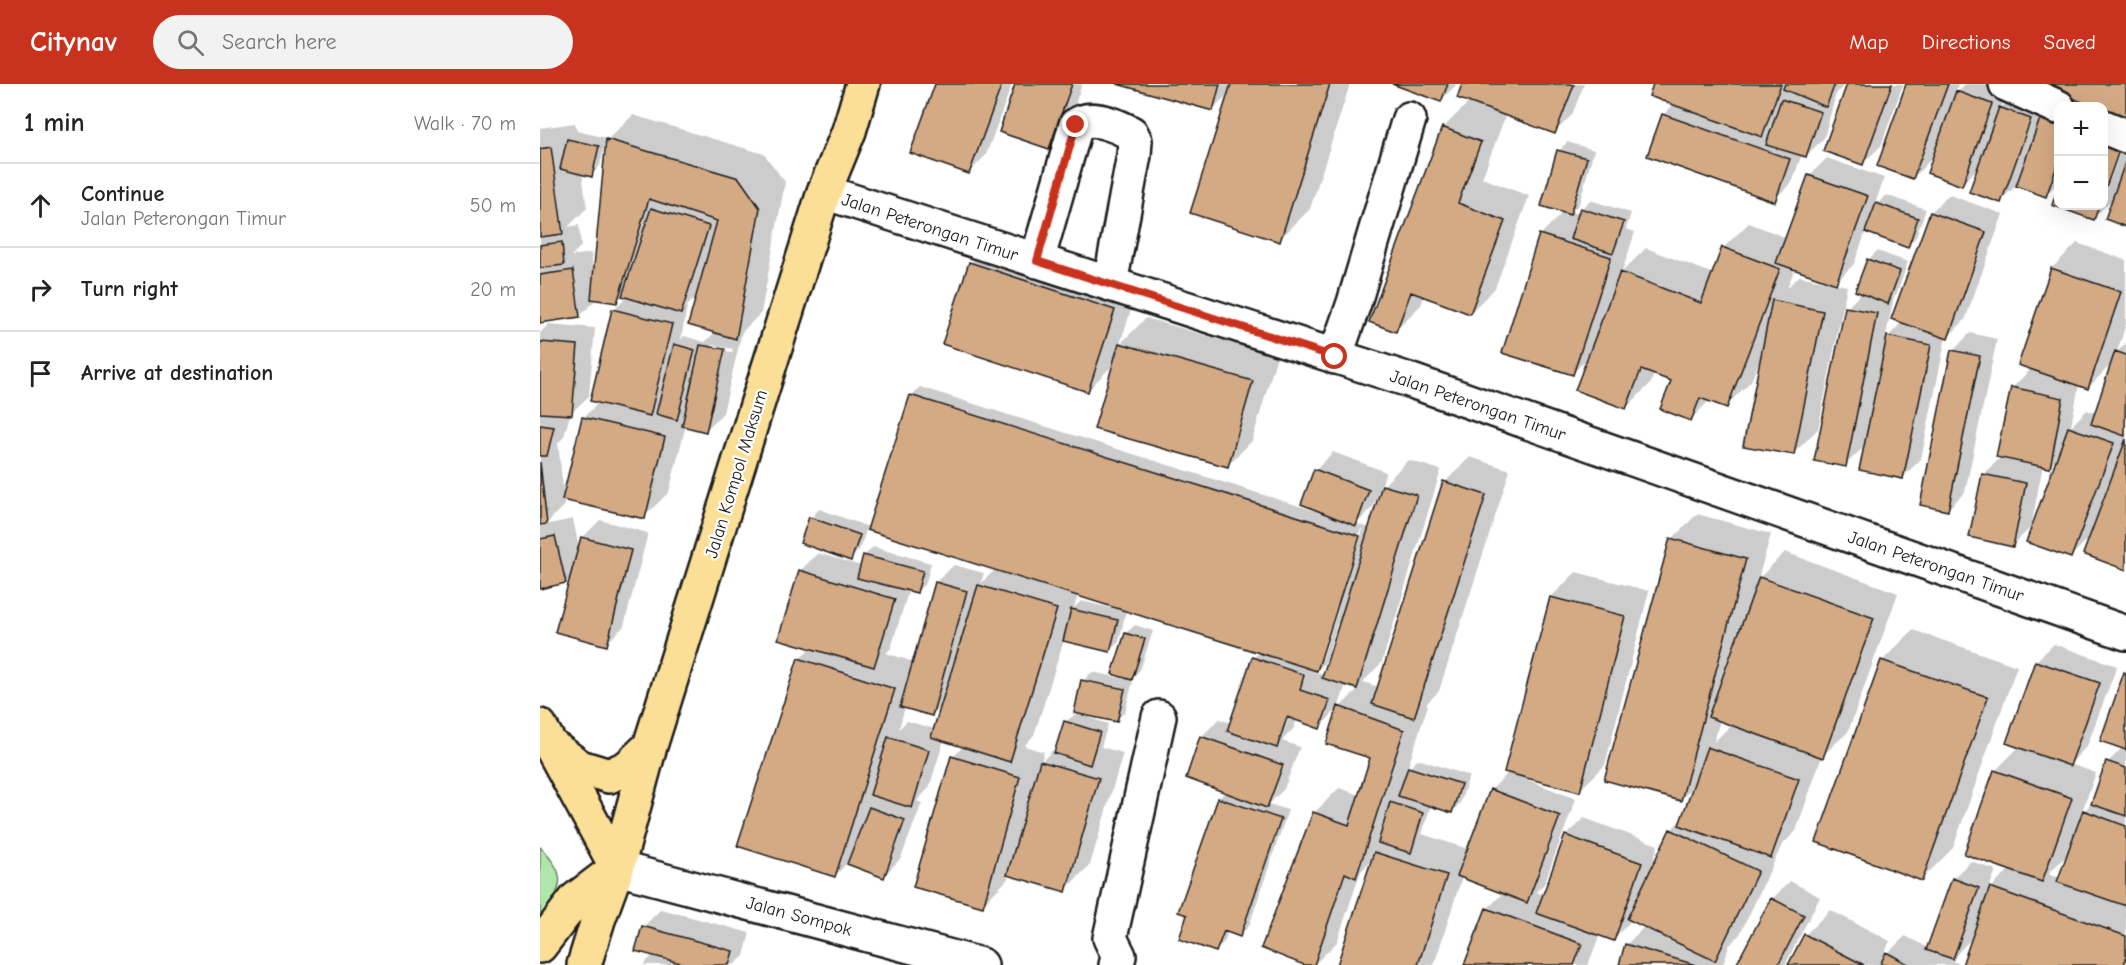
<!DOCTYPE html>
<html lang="en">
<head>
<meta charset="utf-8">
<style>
  body { margin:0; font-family:"Comic Neue",sans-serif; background:#f2f2f2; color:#222 }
  .controls { position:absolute; right:18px; top:18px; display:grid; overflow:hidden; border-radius:12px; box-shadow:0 6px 24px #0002 }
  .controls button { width:54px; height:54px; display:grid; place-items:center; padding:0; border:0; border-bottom:2px solid #e0e0e0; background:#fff; color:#222; font:30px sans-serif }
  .stop { position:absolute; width:18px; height:18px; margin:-14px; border:4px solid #c8321e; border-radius:50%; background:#fff }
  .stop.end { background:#c8321e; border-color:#fff; box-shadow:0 2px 6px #0008 }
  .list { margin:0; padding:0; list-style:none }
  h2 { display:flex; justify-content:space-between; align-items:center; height:78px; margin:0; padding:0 24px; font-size:26px }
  h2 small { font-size:20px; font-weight:400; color:#767676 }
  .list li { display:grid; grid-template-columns:39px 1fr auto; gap:18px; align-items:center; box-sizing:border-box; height:84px; padding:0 24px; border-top:2px solid #e0e0e0 }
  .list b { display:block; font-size:22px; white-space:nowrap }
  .list p { margin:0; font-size:20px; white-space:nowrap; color:#767676 }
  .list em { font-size:20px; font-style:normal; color:#767676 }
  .icon { flex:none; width:33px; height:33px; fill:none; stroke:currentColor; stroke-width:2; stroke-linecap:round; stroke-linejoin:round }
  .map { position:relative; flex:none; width:1586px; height:881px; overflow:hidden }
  header { display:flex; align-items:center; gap:36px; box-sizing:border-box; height:84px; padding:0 30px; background:#c8321e; color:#fff }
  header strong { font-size:28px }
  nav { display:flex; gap:33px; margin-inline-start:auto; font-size:21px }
  .search { width:420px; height:54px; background:#f2f2f2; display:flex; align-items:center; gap:15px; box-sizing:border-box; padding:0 21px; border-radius:33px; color:#767676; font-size:22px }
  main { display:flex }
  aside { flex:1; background:#fff }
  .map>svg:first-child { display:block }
</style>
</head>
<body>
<header>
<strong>Citynav</strong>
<div class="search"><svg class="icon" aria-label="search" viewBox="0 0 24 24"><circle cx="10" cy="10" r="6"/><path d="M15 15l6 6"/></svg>Search here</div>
<nav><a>Map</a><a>Directions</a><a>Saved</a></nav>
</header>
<main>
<aside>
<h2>1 min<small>Walk · 70 m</small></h2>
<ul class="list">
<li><svg class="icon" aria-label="ahead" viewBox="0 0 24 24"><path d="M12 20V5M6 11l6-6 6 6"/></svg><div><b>Continue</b><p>Jalan Peterongan Timur</p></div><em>50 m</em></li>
<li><svg class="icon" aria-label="right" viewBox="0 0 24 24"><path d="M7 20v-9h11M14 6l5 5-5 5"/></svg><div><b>Turn right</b></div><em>20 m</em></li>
<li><svg class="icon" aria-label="arrive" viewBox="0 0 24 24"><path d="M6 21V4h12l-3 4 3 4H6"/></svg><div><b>Arrive at destination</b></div></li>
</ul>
</aside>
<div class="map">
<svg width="1586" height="881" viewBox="0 0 1586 881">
  <rect width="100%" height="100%" fill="#fff"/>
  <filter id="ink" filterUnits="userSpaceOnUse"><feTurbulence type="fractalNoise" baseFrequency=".0167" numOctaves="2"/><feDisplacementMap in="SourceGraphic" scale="12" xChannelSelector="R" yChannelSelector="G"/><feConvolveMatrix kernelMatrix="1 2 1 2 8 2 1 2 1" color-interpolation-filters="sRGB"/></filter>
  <g filter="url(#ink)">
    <path fill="#afe7aa" stroke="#668263" stroke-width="1.5" d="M0,763C29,793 23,803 0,834Z"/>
    <path fill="#0003" fill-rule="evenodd" d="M397,0H472L446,71L429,89Z
      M477,0H542L526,46L509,63Z
      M582,0H810L770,125L739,156L690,8L672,26Z
      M856,0H917L901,16Z
      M924,0H1044L1032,31L1015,48L966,30L942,94L989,112L955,204L930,229L884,212L881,221L856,246L903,44L930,17Z
      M1115,0H1305L1296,10L1284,54L1266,72L1262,70L1252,98L1234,116L1123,31L1134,20ZM1235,37L1233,45L1229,44Z
      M1309,0H1363L1341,62L1323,79Z
      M1368,0H1418L1414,12L1425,0H1461L1468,3L1461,24L1478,6L1520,15L1539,22H1518V98L1506,111L1477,101L1460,117L1440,82L1422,100L1394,72L1373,94Z
      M1508,0H1586V142L1574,114L1553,134L1514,120L1518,108V122H1564V113L1586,51L1583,50L1564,104V22H1556L1507,2Z
      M93,31L224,70L245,98L221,229L202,248L183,329L166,346L146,341L129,408L104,433L24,415V421L6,440H0V249L9,240L55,244L49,312L30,330L24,353L18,359L24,413L43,334L59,318L73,226L87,212L84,211L77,217L57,214L40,232L0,237V44L35,39L37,47L67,54L66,57ZM65,59H67L54,191L51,169L31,172L41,162L39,141L28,143L47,124L42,89L51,91L60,82ZM159,210L175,248L165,258L144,252L141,256L147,222ZM172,261L193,265L192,268L172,265Z
      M1027,58L1054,66L1039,120L1031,128L1039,130L1041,125L1050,116L1091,129L1086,145L1095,148L1082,188L1106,164L1174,190L1183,164L1209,139L1247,154L1270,91L1287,74L1344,94L1334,123L1346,111L1386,125L1376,153L1368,162L1326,147L1314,180L1295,199L1307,202L1278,345L1253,370L1222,273H1221L1211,297L1186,322L1170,316L1151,335L1133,296L1114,289L1111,299L1086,324L1049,273L1032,290L1000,151L1024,127L1019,67ZM1255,184L1293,197V199L1259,192L1247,204Z
      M1409,111L1463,130L1425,236L1408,253H1406L1381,375L1363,393L1326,361L1305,381L1307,224L1322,208L1328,176L1337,167L1368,178L1357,209L1354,212L1345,256L1363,237L1391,128Z
      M456,154L599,201L580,260L606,234L737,272L712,357L687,382L575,279L548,306L431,179Z
      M1537,159L1586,176V240L1577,268L1586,259V484L1552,451L1531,472L1519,373L1509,382L1503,381L1491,443L1473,461L1443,391L1461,373L1472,304L1492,284L1480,280L1512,184ZM1573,278L1556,329L1547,326L1531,342L1539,301L1548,304Z
      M1430,249L1457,255L1425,408L1408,425L1413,267Z
      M380,303L772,426L773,424L763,420L776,386L793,368L846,388L840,405L868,376L901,386L842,578L823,598L839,603L905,398L930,373L970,386L899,607L886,620L888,621L867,686L878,675L929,692L920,719L912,728L891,721L882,750L928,765L951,706L969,688L1011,513L1036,488L1109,507L1065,681L1040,706L983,692V694L1036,715L1004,800L996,808L1004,811L1026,752L1044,734L1118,761L1110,786H1112L1131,746L1143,734L1155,701L1140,716L1132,455L1157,430L1231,450L1218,495L1245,468L1358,509L1308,648L1282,672L1256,747L1242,761L1200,850L1189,862L1183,881H1080L1086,861L1105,842L1092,836L1073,855L1060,850L1048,881H926L947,825L963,809L922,793L894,881H799L833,775L821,787L797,858L774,881H768L774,729L799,704L820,711L832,673L799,623L780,643L757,635L754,644L742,657L760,663L744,705L729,720L748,726L709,842L700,851L688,847L685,857L676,866L679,714L686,707L647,693L662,652L679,635L691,639L713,574L720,568L586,526L579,558L570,566L524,556L494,651L484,662L504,668L501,678L518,661L525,638L536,630L543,597L552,588L586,595V549L595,541L613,547L600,586L590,596L593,597L585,628L576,636L542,629L541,631L568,640L561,663L583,669L550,781L525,806L469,790L467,796L442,821L412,673L424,662L404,656L389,704L377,717L382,719L361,774L344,792L308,778L295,792L259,575L271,563L260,487L278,469L321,482L324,472L333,463L391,479L386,499L377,507L369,505L351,564L346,569L374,578L396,498L414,481L444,489L441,499L456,485L327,444L319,466L310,475L271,434L279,425L329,443L371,312ZM839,407L841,408L830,444L816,440L833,423ZM821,445H823L783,574H780ZM538,511L577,523L576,525L541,517L534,524ZM797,539L800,540L785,591L776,588L786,577ZM806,600L819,604L798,625ZM403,620L395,645L367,637L359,645L365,623L392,631ZM1180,636L1192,640L1174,658Z
      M33,435L39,464L42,454L60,436L108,449L84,542L66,560L32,492L26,498L0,503V442Z
      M1373,546L1477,582L1413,764L1382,795L1342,577Z
      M1514,560L1577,582L1547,662L1530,680L1556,689L1541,730L1554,717L1568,678L1583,663L1562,656L1586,588V881H1424L1434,852L1411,876L1421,881H1250L1265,851L1290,826L1350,857L1342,875L1365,852L1389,864L1413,794L1431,777L1456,786L1448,807L1470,785L1455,687L1480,662L1496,577ZM1529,769L1520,794L1508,790Z
      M1250,797L1280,813L1245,881H1197L1232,815Z
      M121,825L210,849L204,872L194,881H103L114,870L103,843Z"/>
    <path fill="#d4aa85" stroke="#1c1c1c" stroke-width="1.5" d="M395,0H462L429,90L370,69Z
      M475,0H532L509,65L459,48Z
      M577,0H680L673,27Z
      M691,0H790L740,158L650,129Z
      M852,0H908L901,18Z
      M922,0H1031L1034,1L1015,50L917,14Z
      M1113,0H1241L1222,53L1109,12Z
      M1245,0H1295L1286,23L1243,5Z
      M1307,0H1352L1323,81L1283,67Z
      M1366,0H1408L1373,95L1337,82Z
      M1506,0H1586V37L1564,27V22H1552L1505,3Z
      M1416,7L1452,20L1422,102L1387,89Z
      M1241,15L1281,28L1266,73L1226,61Z
      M1459,23L1491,35L1461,119L1429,108Z
      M1122,30L1250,75L1235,118L1107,72Z
      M1501,32L1518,39V79L1506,113L1476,102Z
      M902,43L941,58L918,119L965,137L930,230L871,208L856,248L829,238Z
      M1564,51L1582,58L1564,109Z
      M27,55L59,62L52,93L20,85Z
      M66,55L199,94L220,124L196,255L148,241L177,137L109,115L77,219L51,215Z
      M11,63L23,150L0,153V65Z
      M1017,66L1047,74L1030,131L1001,122Z
      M1586,76V143L1565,135Z
      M1268,91L1328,112L1296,200L1236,179Z
      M1518,104V122H1559L1554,136L1512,121Z
      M1336,119L1378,134L1368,164L1325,148Z
      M111,124L169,142L141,230L82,212Z
      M1040,124L1084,138L1073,169L1030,155Z
      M1390,128L1446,148L1408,255L1351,235Z
      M999,150L1071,173L1033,291L962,269Z
      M22,158L24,181L0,184V161Z
      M1182,163L1240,185L1187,324L1160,314L1151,337L1120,325L1131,297L1101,286L1086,325L1035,306L1080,188L1161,219Z
      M1327,175L1360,187L1348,220L1315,207Z
      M429,178L575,226L548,308L402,260Z
      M1511,184L1581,208L1548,305L1478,281Z
      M33,186L40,233L0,239V191Z
      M1232,216L1283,227L1254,371L1203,362Z
      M1305,223L1337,229L1306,383L1274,377Z
      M72,225L132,240L110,332L50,317Z
      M1347,252L1391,261L1363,395L1319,386Z
      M0,258L38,261L32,331L0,329Z
      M579,259L713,297L688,383L554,345Z
      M134,260L155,266L137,336L116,330Z
      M160,261L185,265L166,348L142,342Z
      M1411,266L1440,272L1408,427L1380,421Z
      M1575,267L1586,271L1585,352L1551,340Z
      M1471,303L1523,314L1510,384L1456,373Z
      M370,311L820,452L777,587L327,446Z
      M42,333L125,353L105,435L22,416Z
      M0,341L14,343L7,372H0Z
      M1528,343L1574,359L1531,474L1486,458Z
      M1586,355V486L1543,470Z
      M0,378L7,440L0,441Z
      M774,385L829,406L816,442L761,420Z
      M1442,390L1486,399L1473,463L1429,453Z
      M903,397L946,411L874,634L832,620Z
      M842,401L877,411L817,605L782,594Z
      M269,433L320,451L311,477L260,459Z
      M15,452L26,499L0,505V455Z
      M41,453L91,466L67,562L15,548Z
      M1130,454L1206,475L1141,717L1064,696Z
      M323,471L383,487L377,509L317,494Z
      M259,486L355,515L334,583L238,555Z
      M1219,493L1334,534L1283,674L1168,633Z
      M395,498L427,507L392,632L360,623Z
      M438,501L517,525L470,678L391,653Z
      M1010,513L1085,532L1040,708L964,688Z
      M531,525L578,536L570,568L523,557Z
      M585,549L605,555L592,596L572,590Z
      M712,573L764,591L760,606L790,616L780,645L747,633L737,664L687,647Z
      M258,574L355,605L295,793L197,762Z
      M1341,576L1448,613L1382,797L1276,758Z
      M1495,577L1560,599L1530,682L1466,659Z
      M1584,588L1586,589V666L1560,657Z
      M541,596L585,605L577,638L534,629Z
      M798,622L864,646L816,794L805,789L774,881H764L721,864L773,728L809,741L830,674L786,660Z
      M524,637L560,648L550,681L514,669Z
      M660,652L743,681L727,724L646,694Z
      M348,653L389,666L372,724L330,711Z
      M1167,663L1259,695L1231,774L1139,741Z
      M411,672L480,693L443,823L373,803Z
      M500,677L559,694L526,808L467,791Z
      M1566,677L1586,684V732L1551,720Z
      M868,683L921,700L912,729L858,712Z
      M1454,686L1532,714L1502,798L1424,770Z
      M950,705L1020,732L987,819L917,792Z
      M678,714L741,735L700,853L684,847L676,868L639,855L647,831L638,828Z
      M850,718L883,729L871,769L838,759Z
      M329,723L365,736L344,794L307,780Z
      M1543,726L1586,742V822L1517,798Z
      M1130,745L1218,787L1175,877L1087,835Z
      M1025,751L1102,779L1074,857L996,829Z
      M834,768L907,791L878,881H797Z
      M1412,794L1439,804L1413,875L1386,866Z
      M1450,803L1586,852V874L1584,881H1422Z
      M1231,814L1264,831L1238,881H1196Z
      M946,824L1042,860L1034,881H924Z
      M102,842L193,867L189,881H148L95,867Z
      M1264,850L1324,881H1248Z
      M1085,860L1156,881H1079Z
      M1346,868L1370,881H1340Z"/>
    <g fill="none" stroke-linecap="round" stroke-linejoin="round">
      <defs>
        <path id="minor" d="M1466,0L1518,23
          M1564,43L1586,52
          M284,108L866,295L1586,549
          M497,177L536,41C551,30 576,41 591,49L595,57L594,71L570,200
          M795,273L814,219L869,35
          M77,784L441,881
          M576,881L579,872L570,854L619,633"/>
        <path id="highway" d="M0,642L77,784
          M13,663L40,683L69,692L88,683L110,662
          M0,862L36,815L77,784
          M44,881L58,836L77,784L110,662L284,108L309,47L323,0"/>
      </defs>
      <use href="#minor" stroke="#1c1c1c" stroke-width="38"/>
      <use href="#highway" stroke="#1c1c1c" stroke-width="38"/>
      <use href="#minor" stroke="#fff" stroke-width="33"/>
      <use href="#highway" stroke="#fbdf96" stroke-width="33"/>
    </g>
  </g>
  <g fill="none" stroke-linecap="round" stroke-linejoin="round" filter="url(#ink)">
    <path stroke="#c8321e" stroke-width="8" d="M536,41L497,177L795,273"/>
  </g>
  <g text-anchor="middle" stroke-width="4.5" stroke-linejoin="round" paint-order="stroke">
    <g font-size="18" fill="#1c1c1c" stroke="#fff">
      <text transform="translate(390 143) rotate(18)" y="6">Jalan Peterongan Timur</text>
      <text transform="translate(938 321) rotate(19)" y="6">Jalan Peterongan Timur</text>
      <text transform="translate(196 390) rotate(-73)" y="6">Jalan Kompol Maksum</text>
      <text transform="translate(1396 482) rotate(19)" y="6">Jalan Peterongan Timur</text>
      <text transform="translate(259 832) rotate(15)" y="6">Jalan Sompok</text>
    </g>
  </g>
</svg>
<div class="controls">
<button>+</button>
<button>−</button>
</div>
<div class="stop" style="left:795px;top:273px"></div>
<div class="stop end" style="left:536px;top:41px"></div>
</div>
</main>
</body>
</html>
